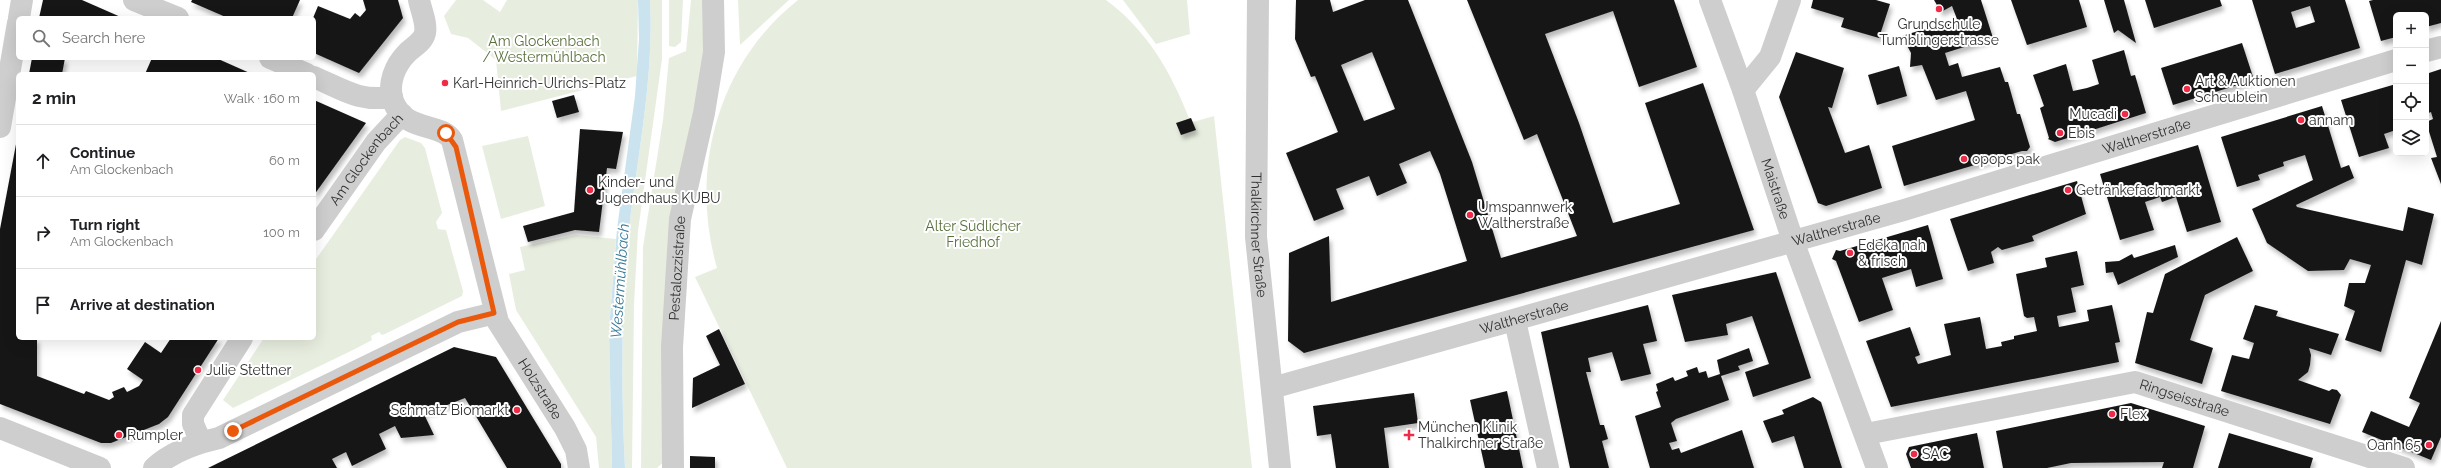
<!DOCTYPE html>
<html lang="en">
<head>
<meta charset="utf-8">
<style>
  body { margin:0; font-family:Raleway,sans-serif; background:#f6f6f6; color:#202124 }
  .controls { position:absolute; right:12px; top:12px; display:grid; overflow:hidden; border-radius:6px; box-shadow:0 4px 16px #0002 }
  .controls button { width:36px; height:36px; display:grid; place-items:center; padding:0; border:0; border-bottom:1px solid #e0e0e0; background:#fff; color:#202124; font:20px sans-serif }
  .stop { position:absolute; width:12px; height:12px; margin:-9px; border:3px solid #ea580c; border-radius:50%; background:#fff }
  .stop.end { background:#ea580c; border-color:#fff; box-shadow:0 1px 4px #0008 }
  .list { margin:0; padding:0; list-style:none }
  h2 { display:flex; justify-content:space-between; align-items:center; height:52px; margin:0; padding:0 16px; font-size:17px }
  h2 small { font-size:13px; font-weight:400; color:#757577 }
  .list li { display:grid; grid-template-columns:26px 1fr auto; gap:12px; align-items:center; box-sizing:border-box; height:72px; padding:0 16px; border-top:1px solid #e0e0e0 }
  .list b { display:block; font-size:15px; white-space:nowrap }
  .list p { margin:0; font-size:13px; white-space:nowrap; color:#757577 }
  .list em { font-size:13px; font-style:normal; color:#757577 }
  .icon { flex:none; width:22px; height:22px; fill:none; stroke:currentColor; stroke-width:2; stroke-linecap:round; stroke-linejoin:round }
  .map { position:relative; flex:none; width:2441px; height:468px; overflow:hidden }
  .search { position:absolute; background:#fff; box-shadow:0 4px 16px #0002; left:16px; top:16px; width:300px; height:44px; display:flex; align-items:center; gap:10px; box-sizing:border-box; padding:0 14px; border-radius:6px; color:#757577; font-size:15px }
  .panel { position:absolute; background:#fff; box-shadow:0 4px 16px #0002; left:16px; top:72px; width:300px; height:268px; border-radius:6px }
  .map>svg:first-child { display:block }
</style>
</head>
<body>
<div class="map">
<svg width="2441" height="468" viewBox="0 0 2441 468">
  <defs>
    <filter id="shadow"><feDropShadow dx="2.5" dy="4.5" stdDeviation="2" flood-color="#0004"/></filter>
  </defs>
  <rect width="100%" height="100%" fill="#fff"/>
  <path fill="#e8eedf" d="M456,0H483L500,12L507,0H638L637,76L501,111L496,60L468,38L451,34L444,16Z
    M650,0H662V59L638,231L634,305L632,468H625C621,388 621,309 629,229C638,152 654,77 650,0Z
    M669,0H683L681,42L675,47L669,46Z
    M691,0H704L705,36L668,458L657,468H641L643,247L663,120L669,58L686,51Z
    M738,0H789L740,45Z
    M798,0H1106C1147,30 1171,72 1189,118H1191L1193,122L1214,116L1252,468H787L695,277L717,268C689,171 717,64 798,0Z
    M1123,0H1187L1190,34L1156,44Z
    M528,136L545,206L501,219L482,146Z
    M405,137L421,143L425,148L442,213L436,222L438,229L446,230L463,291L462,296L385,334L382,335L379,332L371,336L372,340L355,349L233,408L223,400L264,338H314V262L400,140Z
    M576,235L616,239L609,330L612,468H599L596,437L516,310L509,274L525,270L520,247Z"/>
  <path fill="#cae3ef" d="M638,0H650C654,77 638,152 629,229C621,309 621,388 625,468H612L609,330L617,229L635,96L639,39Z"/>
  <path fill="#181818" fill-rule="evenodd" filter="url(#shadow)" d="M43,0H82L123,18H39Z
    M192,0H300L292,18H228L191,2Z
    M363,0H398L403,18L359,73L314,53L313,18L318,6L350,19L355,13L360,17L366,10Z
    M1296,0H1330L1333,12L1365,0H1408L1472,162L1501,258L1577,236L1537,134L1524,140L1467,0H1674L1697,67L1639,87L1613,11L1545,34L1579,123L1613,223L1680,204L1645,103L1703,83L1754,230L1304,353L1288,341L1289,253L1329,236L1331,302L1467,261L1440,174L1430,151L1399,164L1407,183L1377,196L1369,176L1336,189L1344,209L1314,221L1286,153L1338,132L1315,76L1311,77L1295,39ZM1372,52L1395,109L1364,121L1341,65Z
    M1813,0H1876L1890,4L1879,38L1841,27L1844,18L1811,8Z
    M1934,0H1981L1993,38L1945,53L1949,66L1958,63L1962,77L2000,67L2005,82H2008L2017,114H2020L2030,147L2027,151H2022L1904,186L1892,146L1975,120L1966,91L1936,100L1922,65L1910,67L1911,53L1902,36L1957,19L1952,6L1941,12Z
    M2011,0H2079L2087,27L2027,45Z
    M2104,0H2124L2136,43L2118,30L2114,33Z
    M2145,0H2220L2222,6L2154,28Z
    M2252,0H2345L2360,48L2275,74ZM2310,6L2315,22L2296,28L2291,12Z
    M2373,0H2441V23L2426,27V15H2396V37L2381,41L2369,1Z
    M2242,43L2254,80L2173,105L2161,68Z
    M2124,50L2131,76L2135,75L2146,113L2055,142L2048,139L2049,138L2040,108L2044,106L2033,75L2066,64L2073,91L2087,88L2099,84L2092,60Z
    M1796,52L1844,68L1832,108L1828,107L1845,153L1869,145L1882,188L1826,206L1818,203L1779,97Z
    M32,58H65L62,74H29Z
    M152,58H216L252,74H145Z
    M1899,66L1907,96L1877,105L1868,75Z
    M2441,69V184L2431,158L2437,157L2426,122L2433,119L2431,112L2426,114V74Z
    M2396,84V130L2384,134L2389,148L2359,157L2341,100Z
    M574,95L579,112L557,118L552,101Z
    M314,100L366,123L314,195Z
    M2322,106L2341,168L2349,165L2354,178L2296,205L2297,207L2403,231L2408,207L2434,214L2422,265L2406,260L2381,352L2345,340L2355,311L2344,306L2349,283H2365L2371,265L2350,259L2344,270L2308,271L2267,243L2252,209L2313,180L2305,155L2283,162L2284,166L2258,175L2260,180L2237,187L2221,137Z
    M1191,118L1196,130L1181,135L1176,123Z
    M580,129L623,132L616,169L607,168L599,232L575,230L528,242L523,226L574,212Z
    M17,139L18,338H37V376L84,394L86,391L109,400L114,397L112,392L124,387L127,392L139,386L143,380L127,369L145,342L161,353L171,338H219L168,417L159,424L111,443H101L0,404V229Z
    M2198,145L2221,222L2187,232L2176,197L2162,202L2160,197L2145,202L2154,230L2120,240L2100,174Z
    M2077,181L2086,214L2032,236L2034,241L2002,250L1998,247L1991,252L1994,263L1968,271L1950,219Z
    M1928,225L1943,279L1916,287L1911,269L1882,278L1893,310L1859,322L1836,261L1832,259L1836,250L1840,251Z
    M2237,237L2253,271L2205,295L2190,340L2213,348L2202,384L2135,363L2147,312L2153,313L2165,274Z
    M2175,245L2178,257L2118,285L2113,272L2106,273L2105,262L2119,261L2132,254L2134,258Z
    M2077,251L2084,285L2071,288L2076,312L2057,316L2059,327L2089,321L2087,310L2112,305L2120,342L2115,343L2119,362L1891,407L1866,341L1910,327L1920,355L1915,357L1918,364L1951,355L1944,324L1980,317L1986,349L2002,346L2001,342L2014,339V336L2037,331L2034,317L2027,318L2024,316L2016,274L2047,267L2045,258Z
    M1776,272L1811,378L1753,397L1745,372L1769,364L1752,316L1726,324L1728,335L1685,342L1672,295Z
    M1648,305L1657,341L1643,344L1651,374L1621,381L1612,352L1588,358L1591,372H1586L1600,425H1604L1608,439L1602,441L1609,468H1570L1541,332Z
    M2255,305L2278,311L2276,316L2339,334L2331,355L2309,348L2311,355L2310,365L2308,372L2298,380L2329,391L2332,389L2337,390L2341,395L2330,424L2221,391L2232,355L2249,359L2254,343L2243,339Z
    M2441,321V437L2431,460L2362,432L2371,411L2409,427L2420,403L2409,398Z
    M719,329L745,384L692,408L693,378L720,365L706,336Z
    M454,347L496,357L561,464V468H507L465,398L432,411L423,412L434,435L401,438L395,426L379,434L386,449L352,466L346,452L332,459L337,468H208Z
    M1749,348L1753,361L1738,366L1740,370L1721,376L1729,400L1676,419L1671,423L1677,441L1669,443L1672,450L1679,448L1681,453L1742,430L1754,468H1650L1635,416L1661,407L1656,392L1658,391L1656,384L1673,377L1675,381L1688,376L1686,371L1697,367L1699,373L1706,371L1708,378L1720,374L1717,360Z
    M1507,391L1523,468H1485L1470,400Z
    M1414,393L1418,423L1384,428L1389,468H1336L1331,434L1317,436L1313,406Z
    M1813,397L1821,402L1842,468H1804L1794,436L1772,443L1763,421L1784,414L1782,410Z
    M2131,403L2205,426L2193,468H2162L2164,462L2071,463L2047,468H2003L1996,431Z
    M1977,433L1984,468H1911L1906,454L1909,447Z
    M2229,433L2313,458L2310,468H2218Z
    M690,456L715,457V468H690Z"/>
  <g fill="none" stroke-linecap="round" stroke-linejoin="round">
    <g stroke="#cecece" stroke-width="22">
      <path d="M134,0L178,18"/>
      <path id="s1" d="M419,0C421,10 427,23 425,33C423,42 413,47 407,53C395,65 387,84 393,101C405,133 441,122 452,140L498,322L565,428L576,450L579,468"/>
      <path id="s2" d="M1258,0L1256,237L1280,468"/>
      <path id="s3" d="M1710,0L1743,90L1793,241L1877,468"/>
      <path d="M19,18L22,0"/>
      <path d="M2426,51L2441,47"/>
      <path d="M270,58L307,74"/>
      <path d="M314,77C344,90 359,102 392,97"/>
      <path d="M1743,90L1770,57L1790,0"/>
      <path d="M0,127L18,23"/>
      <path id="s4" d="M314,230L376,142L402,114"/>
      <path d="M1515,321L1548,468"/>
      <path id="s5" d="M1272,388L1904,210L2396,60"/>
      <path d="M0,428L100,468"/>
      <path id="s6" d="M1866,434L2135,382L2404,468"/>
      <path d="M201,442L193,424V415L242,338"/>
      <path d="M154,468C171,452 197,443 219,438L458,322L495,313"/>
      <path id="s7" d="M673,468L672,347L680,219L704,113L714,52L713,0"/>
    </g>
  </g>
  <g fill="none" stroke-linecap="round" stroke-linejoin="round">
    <path stroke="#ea580c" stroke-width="5" d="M233,431L458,322L494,313L456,147L446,133"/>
  </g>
  <g fill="#ef2c48" stroke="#fff" stroke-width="1.5">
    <circle cx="1939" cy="9" r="4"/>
    <circle cx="445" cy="83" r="4"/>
    <circle cx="2187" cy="89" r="4"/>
    <circle cx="2125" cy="114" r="4"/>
    <circle cx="2301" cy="120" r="4"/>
    <circle cx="2060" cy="133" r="4"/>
    <circle cx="1964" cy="159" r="4"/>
    <circle cx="590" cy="190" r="4"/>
    <circle cx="2068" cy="190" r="4"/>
    <circle cx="1470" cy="215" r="4"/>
    <circle cx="1850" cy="253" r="4"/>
    <circle cx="198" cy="370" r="4"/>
    <circle cx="517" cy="410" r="4"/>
    <circle cx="2112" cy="414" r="4"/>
    <circle cx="119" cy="435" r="4"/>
    <path d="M1407 429h4v4h4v4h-4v4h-4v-4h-4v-4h4z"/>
    <circle cx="2429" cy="445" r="4"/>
    <circle cx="1914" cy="454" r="4"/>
  </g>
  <g text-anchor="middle" stroke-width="4" stroke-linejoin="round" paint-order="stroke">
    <g font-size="14" fill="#313131" stroke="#fff" text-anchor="start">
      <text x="1939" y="29" text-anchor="middle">Grundschule<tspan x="1939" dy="16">Tumblingerstrasse</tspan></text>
      <text x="2195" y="86">Art &amp; Auktionen<tspan x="2195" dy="16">Scheublein</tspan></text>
      <text x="453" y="88">Karl-Heinrich-Ulrichs-Platz</text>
      <text x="2117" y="119" text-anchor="end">Mucadi</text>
      <text x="2309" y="125">annam</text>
      <text x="2068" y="138">Ebis</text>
      <text x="1972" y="164">opops pak</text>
      <text x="598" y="187">Kinder- und<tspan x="598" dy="16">Jugendhaus KUBU</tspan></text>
      <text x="2076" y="195">Getränkefachmarkt</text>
      <text x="1478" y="212">Umspannwerk<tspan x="1478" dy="16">Waltherstraße</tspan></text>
      <text x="1858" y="250">Edeka nah<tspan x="1858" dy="16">&amp; frisch</tspan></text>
      <text x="206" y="375">Julie Stettner</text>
      <text x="509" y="415" text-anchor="end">Schmatz Biomarkt</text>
      <text x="2120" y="419">Flex</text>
      <text x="1418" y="432">München Klinik<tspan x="1418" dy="16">Thalkirchner Straße</tspan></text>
      <text x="127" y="440">Rumpler</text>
      <text x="2421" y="450" text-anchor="end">Oanh 65</text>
      <text x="1922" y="459">SAC</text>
    </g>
    <g font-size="14" fill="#58703b" stroke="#fff">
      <text x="544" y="46">Am Glockenbach<tspan x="544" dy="16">/ Westermühlbach</tspan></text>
      <text x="973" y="231">Alter Südlicher<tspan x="973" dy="16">Friedhof</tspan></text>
    </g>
    <g font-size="14" fill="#313131" stroke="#fff">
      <text dy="5" stroke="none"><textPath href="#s5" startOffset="910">Waltherstraße</textPath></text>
      <text dy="5" stroke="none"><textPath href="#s4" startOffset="88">Am Glockenbach</textPath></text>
      <text dy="5" stroke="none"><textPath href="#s3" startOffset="200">Maistraße</textPath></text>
      <text dy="5" stroke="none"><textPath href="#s5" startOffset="586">Waltherstraße</textPath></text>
      <text dy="5" stroke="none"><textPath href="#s2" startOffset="235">Thalkirchner Straße</textPath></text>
      <text dy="5" stroke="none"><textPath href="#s7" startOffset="200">Pestalozzistraße</textPath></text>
      <text dy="5" stroke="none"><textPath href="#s5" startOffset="262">Waltherstraße</textPath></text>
      <text dy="5" stroke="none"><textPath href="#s1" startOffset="454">Holzstraße</textPath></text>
      <text dy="5" stroke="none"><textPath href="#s6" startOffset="326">Ringseisstraße</textPath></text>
    </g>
    <g font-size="15" font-style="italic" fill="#397b99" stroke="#fff">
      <text transform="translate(620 281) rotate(-86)" y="5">Westermühlbach</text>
    </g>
  </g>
</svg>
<div class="controls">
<button>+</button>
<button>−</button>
<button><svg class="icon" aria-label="locate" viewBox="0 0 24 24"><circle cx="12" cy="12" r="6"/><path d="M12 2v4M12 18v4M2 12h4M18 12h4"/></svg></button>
<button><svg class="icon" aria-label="layers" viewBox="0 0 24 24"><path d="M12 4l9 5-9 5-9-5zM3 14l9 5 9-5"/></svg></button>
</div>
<div class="stop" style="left:446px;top:133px"></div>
<div class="stop end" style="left:233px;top:431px"></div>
<div class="search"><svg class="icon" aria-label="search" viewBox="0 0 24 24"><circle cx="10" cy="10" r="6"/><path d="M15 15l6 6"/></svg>Search here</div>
<section class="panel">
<h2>2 min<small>Walk · 160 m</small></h2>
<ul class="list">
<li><svg class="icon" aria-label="ahead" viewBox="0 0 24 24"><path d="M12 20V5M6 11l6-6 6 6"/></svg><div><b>Continue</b><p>Am Glockenbach</p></div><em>60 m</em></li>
<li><svg class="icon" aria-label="right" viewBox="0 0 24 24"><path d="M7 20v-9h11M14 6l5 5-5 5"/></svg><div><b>Turn right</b><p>Am Glockenbach</p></div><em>100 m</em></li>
<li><svg class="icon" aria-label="arrive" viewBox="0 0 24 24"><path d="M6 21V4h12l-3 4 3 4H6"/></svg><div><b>Arrive at destination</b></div></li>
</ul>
</section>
</div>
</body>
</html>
